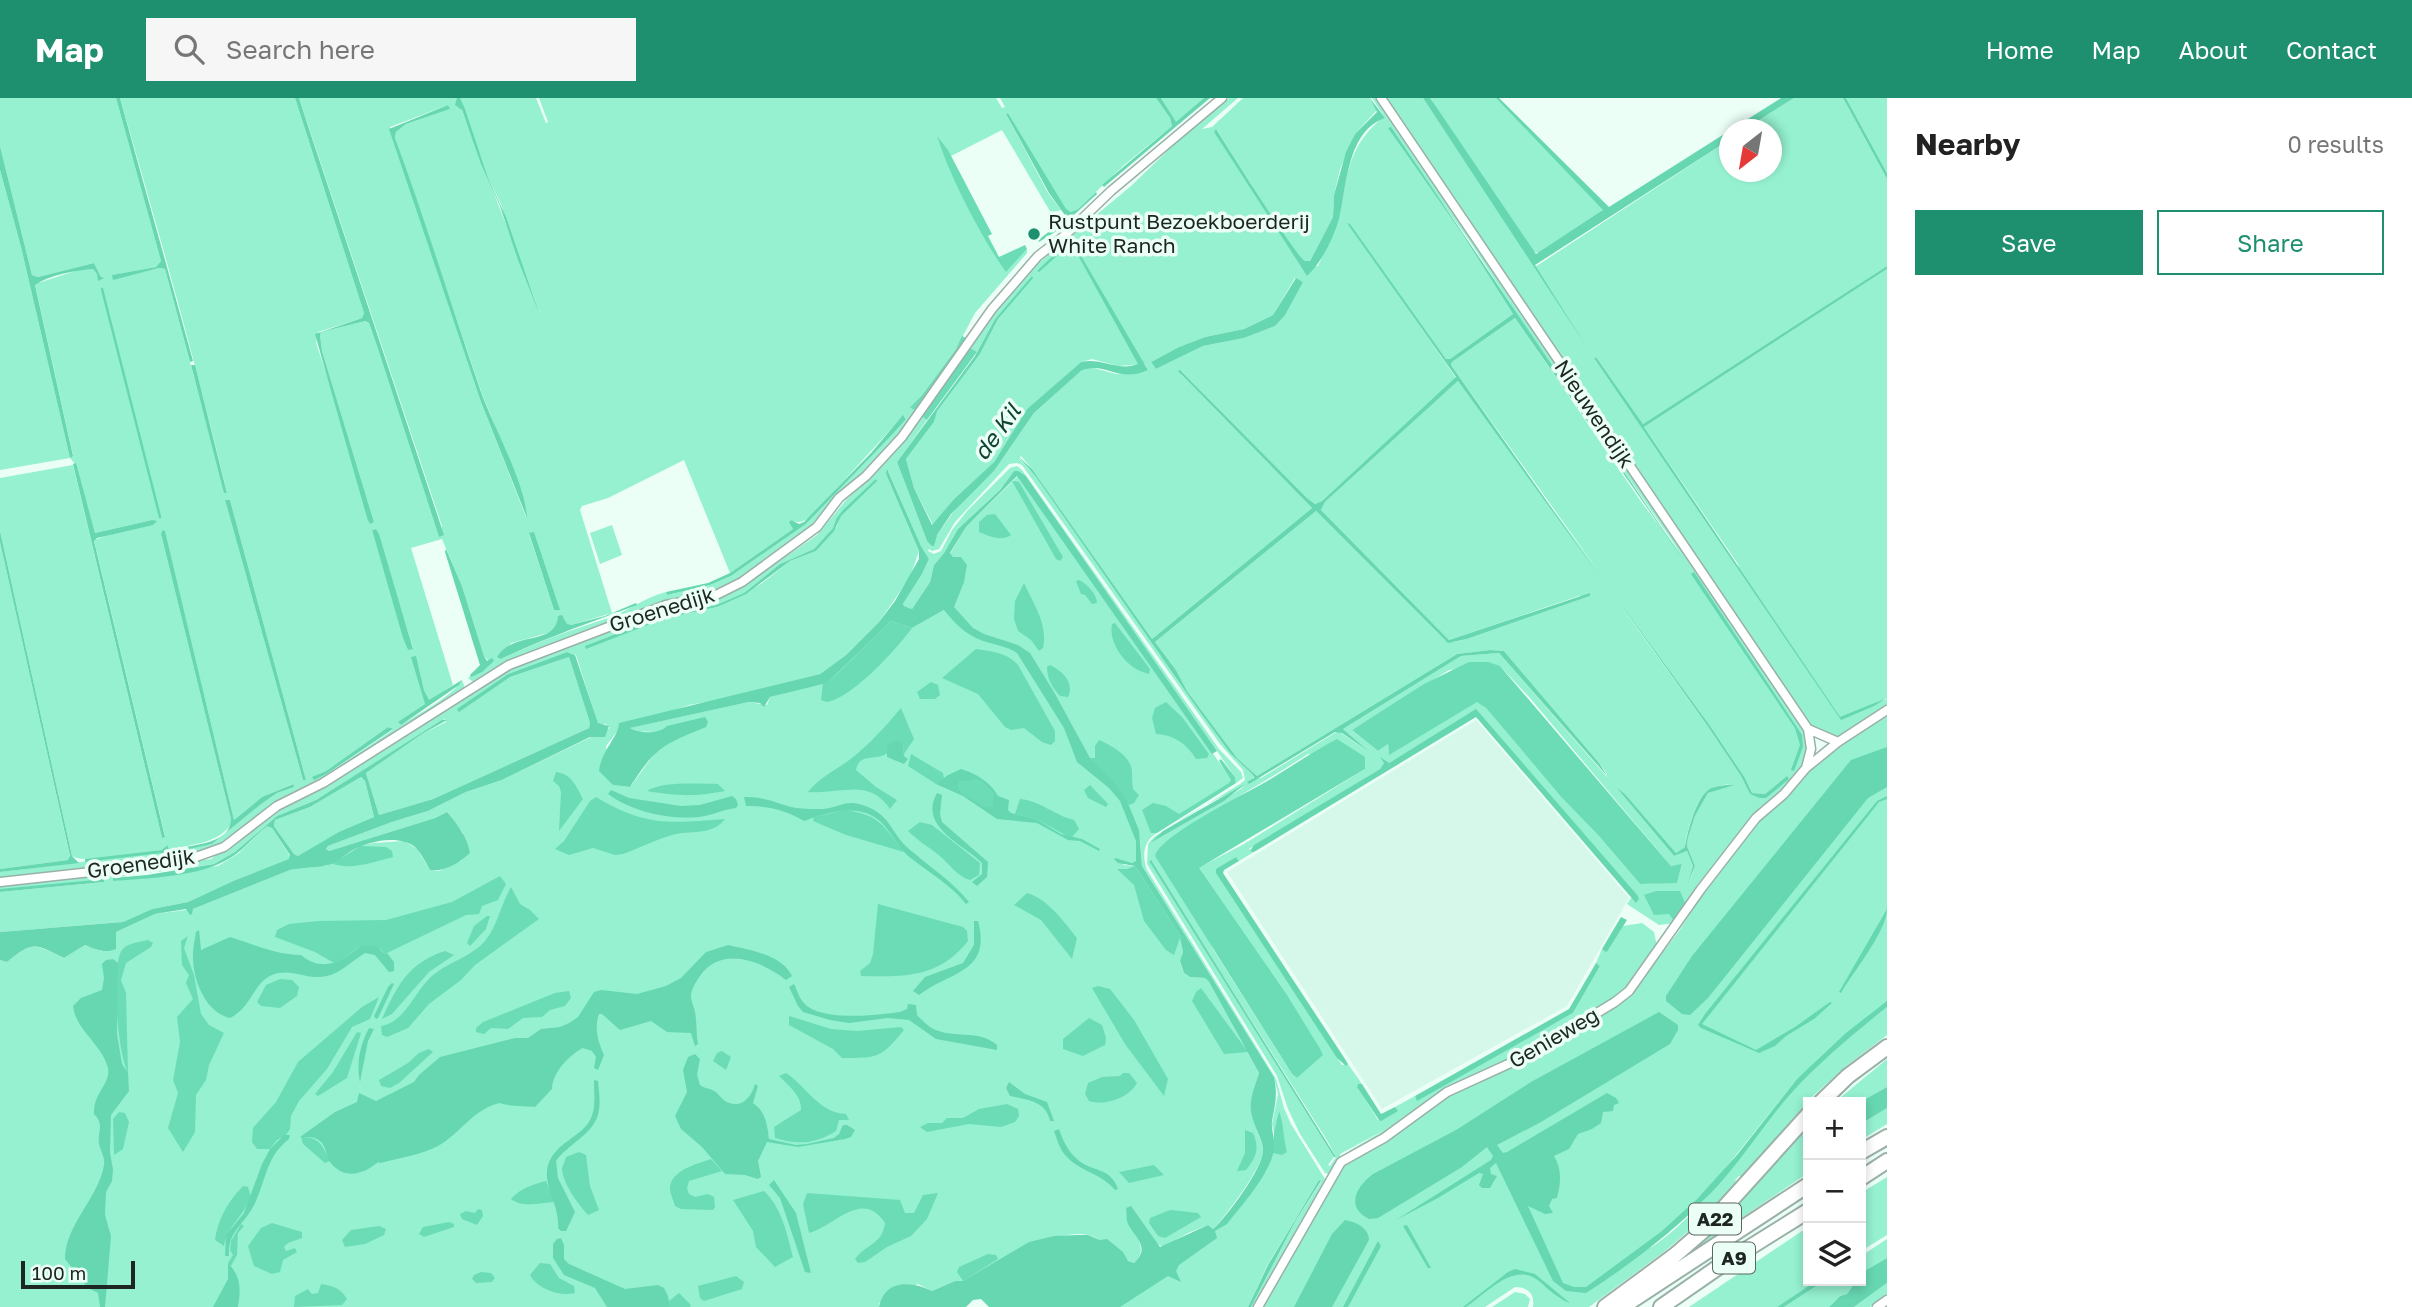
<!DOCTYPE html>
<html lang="en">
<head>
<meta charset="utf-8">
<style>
  body { margin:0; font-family:"Golos Text",sans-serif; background:#f6f6f6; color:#222 }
  .controls { position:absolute; right:21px; bottom:21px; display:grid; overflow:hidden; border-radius:0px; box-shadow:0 4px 10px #0003 }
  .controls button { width:63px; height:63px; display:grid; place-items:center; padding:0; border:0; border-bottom:2px solid #e0e0e0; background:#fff; color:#222; font:35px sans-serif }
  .compass { position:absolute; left:1719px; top:21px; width:63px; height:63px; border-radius:50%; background:#fff; box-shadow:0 4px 10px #0003; rotate:211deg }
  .scale { position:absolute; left:21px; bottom:18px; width:114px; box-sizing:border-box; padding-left:7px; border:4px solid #1d2623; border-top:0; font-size:19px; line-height:24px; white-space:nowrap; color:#1d2623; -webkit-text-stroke:5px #ebfff6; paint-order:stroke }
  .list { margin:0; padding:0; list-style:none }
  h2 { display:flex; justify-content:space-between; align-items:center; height:91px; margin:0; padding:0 28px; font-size:30px }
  h2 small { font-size:23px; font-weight:400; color:#767676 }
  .actions { display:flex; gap:14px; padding:21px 28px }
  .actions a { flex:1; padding:16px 0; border:2px solid #1e8f6f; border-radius:0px; text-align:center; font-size:24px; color:#1e8f6f }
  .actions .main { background:#1e8f6f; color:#fff }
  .icon { flex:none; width:38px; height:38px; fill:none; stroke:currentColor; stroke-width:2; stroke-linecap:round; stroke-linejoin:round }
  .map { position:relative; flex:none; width:1887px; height:1209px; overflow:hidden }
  header { display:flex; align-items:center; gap:42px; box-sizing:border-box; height:98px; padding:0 35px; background:#1e8f6f; color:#fff }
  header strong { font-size:33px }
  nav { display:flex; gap:38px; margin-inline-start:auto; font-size:24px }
  .search { width:490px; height:63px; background:#f6f6f6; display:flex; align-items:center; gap:18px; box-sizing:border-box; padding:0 24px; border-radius:0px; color:#767676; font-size:26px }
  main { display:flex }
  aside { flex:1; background:#fff }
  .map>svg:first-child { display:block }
</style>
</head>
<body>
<header>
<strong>Map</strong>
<div class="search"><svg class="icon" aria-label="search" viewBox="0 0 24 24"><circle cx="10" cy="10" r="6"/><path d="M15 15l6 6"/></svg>Search here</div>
<nav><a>Home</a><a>Map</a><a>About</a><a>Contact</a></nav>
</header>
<main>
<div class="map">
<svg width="1887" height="1209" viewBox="0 0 1887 1209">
  <rect width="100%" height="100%" fill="#ebfff6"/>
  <path fill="#d6f8ea" d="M1476,622L1629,800L1567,908L1382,1011L1227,774Z"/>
  <path fill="#95f1d0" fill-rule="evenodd" d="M0,0H116L161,163L156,169L113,177V181L159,170L165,171L225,395L227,394C195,262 158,131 120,0H295L364,215L362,220L318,234L316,245L336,304L367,420L374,424L322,253L320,237L321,234L364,223L369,225L377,248L439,439L442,428L299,0H457L540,214L517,156L501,106L488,80L460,0H536L546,25L548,24L539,0H996L1002,10L1005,9L1000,0H1156L1170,20L1172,28L1123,68L1078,111L1071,114L1065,111L1008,15L1006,16L1048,95L1061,112L1051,115L1002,32L951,58L938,41L964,100L1006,173L1027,151V155L975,215L956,251L922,297L911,308L917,314L897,341L815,429L748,477L717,493L673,502L542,549L509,563L476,586L468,580L489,563L484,558L462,488L442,441L411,450L453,587L429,603L424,592L416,559L425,606L399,624L401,627C418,616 453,598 462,582L465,590L216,751L184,761L0,783V774L169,753L166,747L163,752C144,754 86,767 72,758L0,433V380L73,367L162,740L165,738L94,442L152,422L95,435L75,366L70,360L0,372V72L21,149L70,360L73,357L35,186L78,172L93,171L101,179L94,165L38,179L32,177L0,48ZM448,7L449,11L406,26L396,34L395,40L482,296L511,367L526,412V419L481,304L390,29ZM903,318L906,320L889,340L806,426L731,478L710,487L667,497L666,494C643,500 631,512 608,520C572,532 536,544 501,561L511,545L552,534L564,520L567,527H571L612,515L580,412L582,408L608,400L684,362L730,475L793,431L790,422C802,427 806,422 815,414ZM225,402H230L306,682H303ZM376,431L413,550L408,552L372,432ZM165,434L234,722L262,699L292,686L293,689L277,695L260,707L212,746L174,751C196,745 215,746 231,727V721L161,436ZM534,435L559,512H554L529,436ZM388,629L393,632L328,675L313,679L326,673Z
    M1161,0H1204L1176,25Z
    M1229,0H1238L1202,31L1212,29L1243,0H1370L1377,12L1355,36L1340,71L1334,97L1333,119L1310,163C1309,163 1307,163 1305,163C1295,159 1228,49 1217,32L1214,33L1302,170L1318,168C1325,152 1335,135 1339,118C1348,77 1347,50 1381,21L1385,20L1372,0H1379L1807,636L1809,655L1801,673L1754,717L1675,825L1659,827L1627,806L1631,800L1639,801L1476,612L1389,665H1384L1380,671L1249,751L1254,754L1239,763L1236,759L1216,772L1342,967L1348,966L1362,986L1357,988L1378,1022L1397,1013L1395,1009L1415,998L1417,1002L1573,915L1600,868L1596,865L1602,851L1607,854L1623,828L1642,825L1654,834L1657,848L1620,897L1512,963L1453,989L1390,1033L1352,1056L1349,1053L1388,1030L1340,1056L1341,1060L1328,1076L1325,1075L1300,1036L1288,1011L1277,978L1147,766L1148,746L1154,739L1240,686L1245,682L1243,672L1220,646L1022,367L1017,365L1009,366L955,424L939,451L932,453L929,451L928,453L934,456L941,453L952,432L967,413L1010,370L1017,368L1022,372L1219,651L1241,674L1243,680L1236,685L1235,679L1026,378L1014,373L1000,392L958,431L944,455L934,467L930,484L912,511L904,508L903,506L922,476L929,461L921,448L888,373L886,376L919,453L910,479L879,524L846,557L820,576L718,602L689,607L619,631L606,648L613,687L630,689L658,651L675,641C657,629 647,638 629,630L749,604L767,607L770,599L823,585L891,523L912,530L944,512L953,459L950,456L966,429L1018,378L1233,684L1152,735H1157C1143,743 1142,758 1147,772L1276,981L1284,1010L1291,1026L1325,1081L1255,1209H1251L1296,1122L1321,1084L1319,1082L1267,1168L1248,1209H1118L1215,1132L1266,1073L1272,1058L1274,1035L1272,1026L1278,996L1274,979L1142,768L1140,741L1136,744V764L1132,765L1116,760L1124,767L1135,768L1179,836L1183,854L1180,864L1184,875L1190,879L1205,880L1209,884L1259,975C1253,997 1247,1004 1255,1028C1258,1037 1263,1044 1263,1054C1263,1068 1224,1121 1213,1131L1208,1127L1188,1135L1163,1149L1134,1133C1141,1143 1145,1157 1134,1165C1117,1160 1106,1141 1088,1137C1055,1129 994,1168 963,1183H955L932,1193L918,1186L879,1205V1209H0V862L7,864C33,843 34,846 64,860L85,847L101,853L116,851V834L155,816L193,811L290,772L304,768H326L360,748L373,745L405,743L417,751L430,772L439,773L462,762L463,735L447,714L435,720L329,753L326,751L328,748L392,724L428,713L466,694L502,682L610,630L606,626H598L576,557L567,554L508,576L457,612L510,579L569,559L590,625L589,630L433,701L379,717L366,675L422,636L446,624L445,621L316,702L277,718L235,754L214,766L113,780V783L218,768L239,755L267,727L272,730L290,758V761L233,783L188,804L152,811L123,824L0,834V794L104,784L105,782L0,792V788L142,772L211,761L274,713L510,570L664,511L707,503L722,498L748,485L817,437L846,402L886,363L921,318L927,322L897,364L927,443L937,437L959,406L994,373L1034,315L1081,273L1090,269L1116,276L1148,272L1145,266L1118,268L1092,261L1081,264L1027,311L994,364L954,401L933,427L914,390L906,361L934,324L936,313L980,256L998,221L1032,179L995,221L977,254L969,249L1000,207L1035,168L1131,88L1190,31ZM1388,30L1469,142L1553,271L1682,457L1642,405L1515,220L1452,264L1451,267L1599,474L1458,283L1325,404L1321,412L1449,542L1579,498H1590L1467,541L1454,544L1445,542L1316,413L1155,544L1176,572L1187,593L1237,660L1257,678L1457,556L1490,552L1504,553L1599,665L1607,676V679L1499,555L1461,558L1343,631L1371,655L1338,633L1261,680L1253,681V677L1230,655L1197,610L1036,379L1019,360L1021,358L1032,371L1152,541L1312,410L1182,277L1181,273L1307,400L1315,406L1322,403L1456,280L1348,125L1446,261H1450L1513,216L1463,137ZM1295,180L1303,184L1275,228L1244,240L1203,248L1156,271L1151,264L1179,249L1205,239L1244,231L1273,217ZM877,383L840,418L837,428L816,453L790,463L761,486L717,509L663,521L586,550V548L662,518L716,507L744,495L780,466L814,451L833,430L836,421ZM1615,500L1708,625L1745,680L1752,695L1765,696L1787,678L1766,700L1750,696L1741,678L1707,627ZM1500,568L1530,600L1671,768L1682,767L1677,784L1640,786L1598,737L1562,700L1486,610L1477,603L1389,656L1388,646L1378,653L1352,632L1449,572ZM1308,656L1365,671L1244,746L1198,770L1322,957L1297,980L1292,976L1213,851L1163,747C1210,714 1260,687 1308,656ZM1730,686L1708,695L1695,718L1688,740L1687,748L1695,768L1689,784L1693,768L1687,753L1674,758L1616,689L1625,696L1676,755L1685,749C1686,736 1695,705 1704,696C1711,689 1721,687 1730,686ZM1245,688L1210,711L1152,743C1179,720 1213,702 1245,688ZM1150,762L1328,1044L1336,1059L1330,1068L1328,1067L1334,1059L1149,763Z
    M1384,0H1423L1535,169L1729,42L1730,74H1772V32L1745,31L1794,0H1843L1887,81V168L1643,326L1596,259L1594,260L1740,473L1738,466L1644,329L1887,171V600L1862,612L1887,601V610L1841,638C1828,641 1815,632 1806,623Z
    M1430,0H1496L1592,99L1602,110L1603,114L1540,155L1534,154Z
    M1846,0H1887V75Z
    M612,427L622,457L600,466L590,435Z
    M0,444L70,759L68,762L0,771Z
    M1887,615V904L1797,981L1720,1077L1649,1151C1707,1113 1742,1051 1787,1000C1817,966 1851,937 1887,909V937L1846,968L1813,998L1741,1079L1739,1078L1735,1082L1737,1084L1727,1095L1700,1123L1665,1153L1589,1209H1533C1535,1196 1528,1189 1515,1189L1485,1209H1261L1337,1074L1346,1065L1431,1008L1467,988L1506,972L1631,896L1679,833L1707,789L1750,733L1822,659Z
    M361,679L365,683L374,719C348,730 324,747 298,758L294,756L274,728L275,722L310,709Z
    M1887,961V989L1860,1004H1835Z
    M1887,1010V1026L1861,1042V1026Z
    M1808,1030V1075L1677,1163L1736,1109Z
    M1887,1079V1137L1861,1153V1095Z
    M1808,1129V1183H1816L1777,1209H1689Z
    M1887,1141V1160L1861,1175V1158Z
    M1824,1183H1856L1847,1196L1840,1198L1829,1209H1784Z
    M1887,1185V1197L1870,1209H1854Z
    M1515,1194L1525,1196L1530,1201L1528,1209H1492Z"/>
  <path fill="#6cdcb6" d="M937,38L948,52L992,136L988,138L999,159L1025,147L1027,151L1006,174C981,139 950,79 937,38Z
    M962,238L968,241L917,314L910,309L922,297L956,251Z
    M969,249L977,254L927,322L921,318Z
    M1012,383L1019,384L1063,459L1060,463L1056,461Z
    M995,416L1011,437C1001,444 989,438 979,434V424L987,417Z
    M1079,482C1087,486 1097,496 1097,505L1092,506L1085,497L1081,496L1076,483Z
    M1024,485C1034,507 1048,526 1043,550L1039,553L1031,542L1018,533L1014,521L1015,503Z
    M891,523L912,530C897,551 852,600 827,604L821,602L823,585H827L836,577Z
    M1115,525L1150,571L1149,576C1128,572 1108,547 1112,526Z
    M976,551C991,553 1008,555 1018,567L1055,633V643L1051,647L1042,644L1024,630L1011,632L1005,629L978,596L942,580Z
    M1469,564H1488L1500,568L1671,768L1682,766L1677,785L1640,786L1598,737L1562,700L1486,610L1477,604L1389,657L1388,646L1378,653L1352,632L1424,586Z
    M1050,567C1062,573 1075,584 1068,599L1060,598C1052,589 1047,581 1047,569Z
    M931,584L938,587L940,597L935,601H920L917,594Z
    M1166,604L1182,619L1209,656L1207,660L1196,661C1186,645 1174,637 1156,636L1152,620L1155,610Z
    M901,610L914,641L904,656L903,645C897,648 888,655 884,657C872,662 859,656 856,672L876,689L897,702L890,711C868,679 840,697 808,694C819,680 834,673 848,663C868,648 885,629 901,610Z
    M1337,641L1365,659V671L1199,770L1287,897L1319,949L1323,957L1297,980L1292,976L1155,758C1161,737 1241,698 1262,686C1287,672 1310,655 1337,641Z
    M1099,642C1111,647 1131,658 1132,673C1132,679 1132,684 1133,691L1139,697L1134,705L1129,707L1090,660H1095V648Z
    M911,656L943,675L944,681L936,686L908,668Z
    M1221,661L1235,679L1236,685L1157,735H1151L1142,712L1153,705L1166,708L1179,716L1229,685L1231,682L1219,663Z
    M556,674C572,676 576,688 583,701L559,733L561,694L559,688L553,683Z
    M980,682L995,697L992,708L986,711L961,694L958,688L960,684Z
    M718,686L725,693C694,699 678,698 647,693C663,683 699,686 718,686Z
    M1090,687L1108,706L1106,709L1088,700L1084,692Z
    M596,699C646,729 669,725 725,721C713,738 689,732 672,737C655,742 639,750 623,756L615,757L593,750L569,757L555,751L564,743L590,703Z
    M1020,701C1041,703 1054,717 1074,722L1079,731L1071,740L1036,721L1015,716Z
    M845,712C881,717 882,727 904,754L846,737L813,723L814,719Z
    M920,724L932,727L980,765L979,777L970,782C958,779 949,766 940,758C929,749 918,743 908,733Z
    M360,748L386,749L392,753L393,759C373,764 353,772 333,766Z
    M1135,768L1179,836L1180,840L1174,857L1166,852L1144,823L1134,787L1117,771H1127Z
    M500,778L506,786L498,802L482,808L479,816L466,817L385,856L381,852L361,847L342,862L334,865L315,854L275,839L277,832L289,826L318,823L386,822L452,804Z
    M511,789L520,806L530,812L539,821L475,867L461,882L429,906L408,930L387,939L382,937L381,928C403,925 413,898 427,883C443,865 469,861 485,843C498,827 501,806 511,789Z
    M1656,793H1680L1686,807L1674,823L1669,816L1654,817L1644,797Z
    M1027,795C1048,801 1064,824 1077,840L1072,861L1041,822L1014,807Z
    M878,806L963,829L967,833L968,843C939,880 904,879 861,878L860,873L870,865L873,856Z
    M487,818H490L486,831L470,848L467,845L474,828Z
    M188,838L184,850L194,877L201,916L209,927L224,935L209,967L206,982L196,997L195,1034L183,1054L168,1030L178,995L173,982L180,944L177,919L193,901L186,885L189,877L182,867L181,843Z
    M148,842L153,845L151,849L126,865L121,882L126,895L128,975C118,957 110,868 122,852C127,845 140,844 148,842Z
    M445,853L454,857L429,874L392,916L382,921C397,888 408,865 445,853Z
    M280,881L292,882L299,889L297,898L280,910L261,908L257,904L266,887Z
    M1098,888L1110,891L1134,922L1168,981L1164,998L1125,946L1092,890Z
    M1201,890L1248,954L1224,956L1192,903L1196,894Z
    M569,893L571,900L565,908L550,912L542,919L523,920L508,931L491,930L484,936L476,934V930L483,924L555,895Z
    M379,899L370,921L352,929L327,971L299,1003L291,1018L290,1031L286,1037L277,1042L270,1051H257L252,1044L253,1030L276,1004L298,964L362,909Z
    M789,918L831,931L857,933L901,929L904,932C881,960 878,960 842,960L833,951L789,927Z
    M1089,920L1102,927L1106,940L1105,947L1083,958L1063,951V941Z
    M357,934L361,935L347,980L318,998L315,996L333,974Z
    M429,951L433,954L399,985L390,990L381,988L379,982L408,965L419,955Z
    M722,953L731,959L726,972L713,963L717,955Z
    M786,975C806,988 819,1015 846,1016L849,1022H839L836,1033C816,1046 797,1047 775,1040L774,1029L801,1012C802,998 788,987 779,978Z
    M1123,975H1129L1137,985C1129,1000 1105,1008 1089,1003L1085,996L1088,985L1102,979L1120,978Z
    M1007,1006L1018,1011L1019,1018L1015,1024L1001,1029L969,1026L927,1034L920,1029L928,1025H942L947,1020H963L979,1011Z
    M1279,1013C1284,1026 1283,1040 1287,1054L1282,1057L1273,1055L1274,1035Z
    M119,1014L125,1015L129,1024L123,1051L114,1057L113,1021Z
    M1245,1032L1253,1035C1260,1051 1256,1059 1246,1072L1237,1073L1245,1055Z
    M301,1039C321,1039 322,1048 330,1063L325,1065L303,1046Z
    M579,1054L586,1057L590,1088L599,1112L588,1117C579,1107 562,1085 562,1070C562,1070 566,1060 566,1059Z
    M711,1061L722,1073L689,1083L687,1090L689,1096L695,1099L708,1096L714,1099L715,1109L713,1112L681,1111L675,1108C674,1103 670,1096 670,1091C670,1072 697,1066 711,1061Z
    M1154,1067L1164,1077L1129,1085L1119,1074Z
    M546,1083L555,1104C541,1105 522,1110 511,1101C519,1091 533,1086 546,1083Z
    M243,1088L248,1089L251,1099C244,1118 227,1128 224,1148L215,1142C218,1120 228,1104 243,1088Z
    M764,1093C782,1110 787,1136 793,1159L775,1169L756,1149L753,1133L733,1102Z
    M807,1095L900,1102L905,1115H914L923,1097L938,1095L927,1121L911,1138L887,1149L865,1164L858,1165L855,1161C867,1145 882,1147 885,1125C862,1090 834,1129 809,1135L803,1106Z
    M478,1111L482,1112L483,1118L477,1127L462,1121L460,1116L466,1113L475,1115Z
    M1170,1112L1198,1115L1201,1119L1165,1140L1158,1138L1149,1125L1150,1120Z
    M449,1124L454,1126V1129L424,1139L419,1136L423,1129Z
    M272,1125L302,1134V1140L288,1145L284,1149L286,1153L295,1150L297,1154L283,1162L280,1174L272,1176L254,1168L248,1148L261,1130Z
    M241,1126L244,1128L238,1135L237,1157L231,1168L228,1165L233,1157L230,1152L231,1143Z
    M379,1128L386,1131L384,1137L365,1146L345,1149L342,1142L351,1132Z
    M988,1156L996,1157L998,1161L963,1183L957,1174L959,1169Z
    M540,1165L550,1166L559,1180L574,1188L575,1195C561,1199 537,1191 530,1177Z
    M481,1174L491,1175L495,1180L492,1184L476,1185L472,1181L474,1177Z
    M736,1178L744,1184L742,1191L704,1203L700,1200L698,1188Z
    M321,1186C334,1188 340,1190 347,1201L342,1207L294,1209L295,1198L308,1191L312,1196L318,1195Z
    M679,1195L691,1207L690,1209H670L669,1203Z"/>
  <path fill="#67d7b2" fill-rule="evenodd" d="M116,0H120C144,88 169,175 193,263L190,264L165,171L159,170L113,182L112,177L156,169L161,163Z
    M295,0H299L311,37L444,437L439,439L377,248L369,225L365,223L321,234L320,237L322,253L374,424L370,426L367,420L315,236L362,220L364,215Z
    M457,0H460L465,11L488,80L506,119L539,215L518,162L500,108L481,66L462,12L455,7Z
    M1156,0H1161L1176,24L1204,0H1210L1104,89L1102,87L1172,28L1170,20Z
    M1370,0L1385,20C1347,33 1347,88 1339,121C1333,141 1322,164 1307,178L1214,34L1216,31C1227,48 1296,159 1305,163C1307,163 1309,163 1310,163L1333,119L1334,97L1346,54L1355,36L1377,14Z
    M1423,0H1430L1435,7L1536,156L1603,112L1496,0H1499L1609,109L1729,33V42L1535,167L1586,248Z
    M1781,0H1794L1745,31H1732Z
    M1843,0H1846L1887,75V81Z
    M448,7L450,11L406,26L396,34L395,40C426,124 452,210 481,294C494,330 525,384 527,420L481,304L389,31Z
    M1008,15L1066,111L1071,114L1078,111L1096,94L1097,96L1055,134L1039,144L1038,142L1067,120L1049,95L1006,16Z
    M1391,29L1687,467L1515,220L1452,264L1451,267L1598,476L1458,283L1325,404L1321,412L1449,542L1590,495V498L1467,541L1448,545L1316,413L1155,544L1176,572L1187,593L1237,660L1257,678L1457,556L1490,552L1504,553L1599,665L1608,679L1499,555L1461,558L1343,631L1371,655L1342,635L1335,634L1249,686L1247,684L1254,680L1253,677L1230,655L1197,610L1036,379L1018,358L1032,371L1152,541L1312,410L1182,277L1178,273L1180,272L1307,400L1315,406L1322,403L1456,279L1347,125L1350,126L1446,261H1450L1513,216L1463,137L1388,30Z
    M0,48L32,177L38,179L94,165L101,179L104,180L98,183L97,176L93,171C74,173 51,176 35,187L73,358L70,360L21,149L0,72Z
    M1070,146H1074L1148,272C1119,286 1103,262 1081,273L1034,315L994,373L951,416L937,437L934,448H932L927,443L897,364L975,258L995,221L1032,178L1033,180L998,221L980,256L937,313L934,324L906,361L914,390L932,427L954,401L994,364L1027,311L1081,264C1101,259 1118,274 1138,266L1074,150L1059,156L1039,174L1037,173L1060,151Z
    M1887,168V171L1644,329L1840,619L1887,600L1874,608L1841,622L1594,260L1596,259L1643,326Z
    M1296,180L1303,184L1285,217L1275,228L1244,240L1203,248L1156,271L1151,264L1179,249L1205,239L1244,231L1273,217Z
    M191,267H195L227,395H224Z
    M903,317L906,321L889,340L806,426L731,478L710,487L667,497L666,494L708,485L730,475L793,431L789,424L791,422L799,426L804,424L871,355Z
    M76,365L95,435L152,422L157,423L153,427L97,440L94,443L165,739L162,740L73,366Z
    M887,371L921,448L929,461L922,476L903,506L904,508L912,511L930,484L934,467L944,455L958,431L1000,392L1014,373H1018L1026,378L1217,653L1212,656L1017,378L966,429L950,455L953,459H961L967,467L964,484L954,509L973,530L984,536L1018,547L1030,555L1054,594L1090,660L1113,683L1127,703L1139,732L1142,768L1274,979C1278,996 1275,1007 1272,1023C1271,1032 1275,1041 1274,1051C1271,1075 1242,1107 1227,1126L1215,1133L1217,1140L1179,1167L1176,1173L1181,1184L1168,1178L1120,1209H989L981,1201L973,1202L966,1209H879C885,1181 911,1183 932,1193L955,1183H963L1029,1144L1054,1138L1077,1137H1088L1100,1142L1107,1141L1123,1154L1128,1163L1134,1165C1153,1148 1131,1137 1127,1123C1126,1119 1127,1114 1126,1110L1131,1108L1160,1149L1208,1127L1213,1131C1226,1120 1263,1070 1263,1053C1263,1042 1256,1033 1253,1022C1247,1004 1254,992 1259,975L1209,884L1205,880L1190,879L1184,875L1180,863L1183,854L1179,836L1135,768L1118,765L1114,761L1116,760L1132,765L1136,763V743L1120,703L1109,690L1077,664L1064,630L1017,555C1008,549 1000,548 990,545C969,540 957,528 944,512L912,530L891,523L827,585L770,599L764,609L760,605L749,604L630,630C639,635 658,637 667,628L705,619L708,624L706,629C662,647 656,649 630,689L613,687L599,673C601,653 619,638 619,625L820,576L846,557L879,524L895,503L919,461V453L886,376Z
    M876,381L877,383L841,418L834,433L816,453L790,463L746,496L717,509L663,521L586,551L585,548L662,518L716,507L744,495L780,466L814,451L833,430L836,421L843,412Z
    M225,402H230L306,682H303Z
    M376,431L379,436L413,551L408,552L403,540L372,432Z
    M163,432L165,433L234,722L262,699L293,686L294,689L277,695L260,707L212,746L175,754L174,751C192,747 231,746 231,721L161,436Z
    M0,433L72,758L79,765L0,774V771L68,762L70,758L0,444Z
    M534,434L560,512H554L529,435Z
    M446,451L462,488L484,558L487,563L492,560L494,563L482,574L471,579L470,577L480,567L445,454Z
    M1694,474L1802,637L1803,649L1794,673L1791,672L1800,647L1795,630L1705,497L1691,476Z
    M1616,500L1708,625L1745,680L1752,695L1765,696L1787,678L1789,681L1766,700H1760L1750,696L1741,678L1707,627Z
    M636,505L637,507C592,524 545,540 501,561L497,559C513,532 556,549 558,518L562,517L567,526L571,527L605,518Z
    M567,554L575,557L598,625L609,628L605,639H590L502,682L466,694L428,713L392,724L328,748L326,751L329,753L435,720L447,714C457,726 467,738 470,755C459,765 445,774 430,772C426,765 421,755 415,749C399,736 368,743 351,753C343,758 338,765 328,767C316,770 302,769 290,772L193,811L192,816L190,817L186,811L155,816L116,834V851C105,856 95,851 85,847L64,860C34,845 33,843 7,864L0,862V834L123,824L152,811L188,804L233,783L289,761L290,757L272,730L267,728C254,738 244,752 230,760C201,779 148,780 113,783V780L147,777L214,766L235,754L277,718L316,702L442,622H447L422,636L366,675L379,717L433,701L589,630L590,625L569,559L510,579L459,614L457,611L508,576ZM361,679L365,683L374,719L339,734L298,758L294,756L274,728L275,722L310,709Z
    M416,558L424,592L429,602L462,582L459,587L401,627L398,624L425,606L411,559Z
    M1476,611L1638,798L1639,801L1636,805L1476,619L1254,754L1250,753L1254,747L1380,671L1384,665L1380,659L1389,665Z
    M388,629L393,631L328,675L314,682L312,679L326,673Z
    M897,642L903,645L904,658L908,661L904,666L887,659V647Z
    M1887,649V689L1868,700L1708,900L1690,917L1682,916L1666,903V898L1692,858L1851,662Z
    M961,671C977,676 990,684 998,698L1009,702L1008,712L1011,715L1036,721L1061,736L1082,741L1100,751L1099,753L1080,743L1068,742L1037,725L997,721L963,698L936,686L948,677ZM980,682L994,696L992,708L986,710L961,694L958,688L960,684Z
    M1245,686L1224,703L1150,745L1163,733Z
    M1726,687H1734L1708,695L1695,718L1688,740L1687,748L1695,768L1688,785L1693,768L1687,753L1674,758L1616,689L1625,696L1676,755L1685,749C1687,735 1695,705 1705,695C1710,689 1718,688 1726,687Z
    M611,692L629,700L681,708L700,707L732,698L736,701L738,707L736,710C724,711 711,718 699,719C670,722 632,714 608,696Z
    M937,695L942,697L940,716L942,724L988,764L987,779L977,788L972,784L982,776V765C963,746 918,729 937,695Z
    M1887,698V701L1879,704L1868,718L1702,926L1756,952L1795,929L1830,904L1832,905L1814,921L1786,938L1775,948L1759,955L1701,930L1698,927L1705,916L1877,703Z
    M744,699C765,698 777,706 796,710C804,711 815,711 823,711C836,710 846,702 859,706C892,715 889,734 909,751C930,769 952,783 969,804L966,806C950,786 928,774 908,758C897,748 891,734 881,724C860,704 827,714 804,723C785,712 768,708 746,708Z
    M167,747L170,754L85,764V761L162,752Z
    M1236,759L1239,763L1224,772L1223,775L1345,961L1348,966L1346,968L1337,960L1216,775V771Z
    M1151,762L1336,1059H1334L1149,763Z
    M105,781L104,784L0,794V791Z
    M1887,811C1887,833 1853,874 1841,895L1839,894Z
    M1621,819L1627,822L1607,854L1604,853L1602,851Z
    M974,823H978C992,875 950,873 919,897L913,893L925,879L963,865L974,847Z
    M199,832L201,852L230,839C253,846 276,857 301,857C322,875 343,864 361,847L375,848L385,856L387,855L394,864V873L389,874L375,857L365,855C353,862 341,875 327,878C308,883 291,869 272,877C253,885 252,909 230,920C205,915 192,880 193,856C193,849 195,841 196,834Z
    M728,847C750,852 782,857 792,878L786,882C762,863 721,847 700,878C696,884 691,891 691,898C691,903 694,909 695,914C697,924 696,935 698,946L695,948L691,935L667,934L651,923L620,932L602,916H599C594,930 598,944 604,957L598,972L594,970L596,959L592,953L583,950C570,956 552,975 552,991L535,1009C527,1008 506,1008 500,1005C473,1011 461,1035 438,1048C421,1057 399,1060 380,1065L378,1064C363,1077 344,1082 330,1064C326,1058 326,1048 321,1044C315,1038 307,1039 300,1039L335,1014L357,1004L359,995L376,1003L414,984L419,977L440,959L515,940H528L541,931L560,929L569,925L578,919L594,894L601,892L637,896L666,888L681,880L706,854Z
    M113,861L118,865L117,936L122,966L128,975L129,993L111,1017L110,1054L113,1072L112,1083L106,1094L105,1117L111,1138L105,1209H100L98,1195L88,1190L65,1161C65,1127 98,1101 104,1067C105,1059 101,1054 99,1046C97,1035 105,1027 94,1016C93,995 111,986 108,970C102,946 76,933 73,908L81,900L102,892L104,880L102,866L106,862Z
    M1596,865L1600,868L1573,915L1417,1003L1415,998L1569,911Z
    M392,885L394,886L378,920L376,921L374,918L388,889Z
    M794,886C797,892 799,900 804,905C820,924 877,917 900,914L907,911L908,906L916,907L917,917C923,923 930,931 939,933C959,940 980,932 997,947V952L936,941L909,922L888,920L849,925L830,922L803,914L798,908L789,889Z
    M1887,903V909C1852,937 1818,965 1788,999C1761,1030 1740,1065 1711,1095C1673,1134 1631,1166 1586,1195L1566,1193L1553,1183L1496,1065L1490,1070L1491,1076L1497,1078L1490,1090H1482L1479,1087L1483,1076L1479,1075L1438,1100L1396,1122L1491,1062L1493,1058L1487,1049L1462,1069L1378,1120L1369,1121C1345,1109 1356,1089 1373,1076L1456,1032L1531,984L1659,914L1678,927V932L1670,946L1541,1024L1497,1047L1503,1055L1507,1054L1607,995L1616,1000L1619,1005L1614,1007L1613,1013L1603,1014L1601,1025L1592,1031L1578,1036L1569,1051L1554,1058C1562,1071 1561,1085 1557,1100L1552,1101L1549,1108L1553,1115L1545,1116L1528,1108L1563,1185L1574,1189H1586L1662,1133L1697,1101L1737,1057L1797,981L1846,935Z
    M369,930L374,931L368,943L360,984C356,965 360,947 369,930Z
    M695,956L700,961L697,977L700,987C705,991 710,990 716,994C719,997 721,1000 725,1003C741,1012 751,1000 755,986L758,988L753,1005C766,1014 767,1026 769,1041L796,1047L807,1046L834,1040L839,1036L843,1027H847L855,1032L851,1039L845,1041L798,1049L767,1044L758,1063L761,1079L758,1081L745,1077L725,1076L702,1049L681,1031L675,1018L687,994L683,972L688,959Z
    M594,982L598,983C599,995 601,1006 598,1017C592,1037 567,1047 556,1063L558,1080L575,1114L566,1133H561L558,1130C560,1106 542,1088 548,1067C557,1042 582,1040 591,1020C596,1009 594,994 594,982Z
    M1009,984L1025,996L1047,1004L1054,1023H1050C1046,1003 1028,1002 1010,998L1006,990Z
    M1358,986H1362L1381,1016L1395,1009L1398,1013L1381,1023L1379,1022L1357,989Z
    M1887,989V1010L1861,1026L1860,1004Z
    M1059,1031C1063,1043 1068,1053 1077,1061C1092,1075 1110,1068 1118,1091L1115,1092C1101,1075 1081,1074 1067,1059C1060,1053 1057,1041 1054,1033Z
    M284,1037H290L289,1041C265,1059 266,1085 253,1109C243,1127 227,1135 229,1158H225L226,1137L244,1115L262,1066L270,1051Z
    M774,1082L796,1115L811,1175L805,1174L780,1100L769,1087Z
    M1319,1082L1321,1083L1296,1122L1251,1209H1248L1268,1167Z
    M1345,1122C1356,1124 1369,1130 1369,1142L1332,1209H1294L1332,1136Z
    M1407,1127L1431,1170H1428L1403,1128Z
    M561,1140L564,1147V1161L569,1166L625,1191L658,1187L664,1190L668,1198L670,1209H607L595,1190L564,1177L553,1160V1146L557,1141Z
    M1378,1143L1381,1148L1348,1209H1343Z
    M1887,1160V1185L1854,1209H1829L1840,1198L1847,1196L1856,1183H1861V1175Z
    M228,1165C241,1179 241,1190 238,1209H213L228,1181Z
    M1515,1171L1535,1176L1570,1205C1560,1202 1548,1191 1539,1183C1514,1163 1487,1195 1466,1209H1463L1508,1174Z
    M1816,1183H1824L1784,1209H1777Z"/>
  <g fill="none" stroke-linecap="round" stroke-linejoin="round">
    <path stroke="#67d7b2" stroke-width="2.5" d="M102,191L160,419"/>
    <defs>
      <path id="street" d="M1381,0L1808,631L1811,651L1806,670
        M1808,631L1838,644
        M0,784L182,764L224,749L277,708L323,685L509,567L666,507L714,498L742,484L817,429L839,400L866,378L902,339L992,211L1038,158L1064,138L1111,93L1222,0
        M1258,1209L1341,1064L1384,1040L1447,994L1528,957L1615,904L1629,893L1701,791L1756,720L1784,696L1806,670L1838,644L1887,612
        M1877,1209L1887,1202"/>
      <path id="highway" d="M1821,1004L1848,978L1887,949
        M1861,1054L1887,1039
        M1861,1080L1887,1063
        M1605,1209L1674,1158L1704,1132L1808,1017
        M1622,1209L1808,1087
        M1661,1209L1720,1168L1808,1113"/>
    </defs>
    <use href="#street" stroke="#9ab1a8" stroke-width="11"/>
    <use href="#highway" stroke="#9ab1a8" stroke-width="18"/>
    <use href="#street" stroke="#fff" stroke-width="8"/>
    <use href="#highway" stroke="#fff" stroke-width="14"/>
  </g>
  <circle fill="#1e8f6f" stroke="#ebfff6" stroke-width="2.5" cx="1034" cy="136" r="7"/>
  <g text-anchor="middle" stroke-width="7" stroke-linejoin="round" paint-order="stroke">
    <g fill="#ebfff6" stroke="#5b6762" stroke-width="2">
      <rect x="1689" y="1105.5" width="52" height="31" rx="5"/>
      <rect x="1713" y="1144.5" width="42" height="31" rx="5"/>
    </g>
    <g font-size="19" font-weight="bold" fill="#1d2623">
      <text x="1715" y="1128">A22</text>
      <text x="1734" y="1167">A9</text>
    </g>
    <g font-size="21" fill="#1d2623" stroke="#ebfff6" text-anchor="start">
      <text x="1048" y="131">Rustpunt Bezoekboerderij<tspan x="1048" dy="24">White Ranch</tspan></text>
    </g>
    <g font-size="21" fill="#1d2623" stroke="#ebfff6">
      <text transform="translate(1594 316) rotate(56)" y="7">Nieuwendijk</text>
      <text transform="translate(662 512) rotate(-17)" y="7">Groenedijk</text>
      <text transform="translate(141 766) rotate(-8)" y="7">Groenedijk</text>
      <text transform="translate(1554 940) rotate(-30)" y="7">Genieweg</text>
    </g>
    <g font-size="23" font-style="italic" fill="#114233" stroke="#ebfff6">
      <text transform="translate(997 334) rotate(-54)" y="8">de Kil</text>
    </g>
  </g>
</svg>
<div class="controls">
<button>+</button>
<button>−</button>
<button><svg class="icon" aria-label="layers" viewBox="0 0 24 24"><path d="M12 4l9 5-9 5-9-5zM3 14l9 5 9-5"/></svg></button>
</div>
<svg class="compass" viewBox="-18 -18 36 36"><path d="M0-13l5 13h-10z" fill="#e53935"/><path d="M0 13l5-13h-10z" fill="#767676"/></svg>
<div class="scale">100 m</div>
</div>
<aside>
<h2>Nearby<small>0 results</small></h2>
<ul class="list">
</ul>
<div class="actions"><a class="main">Save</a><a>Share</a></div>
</aside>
</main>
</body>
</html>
